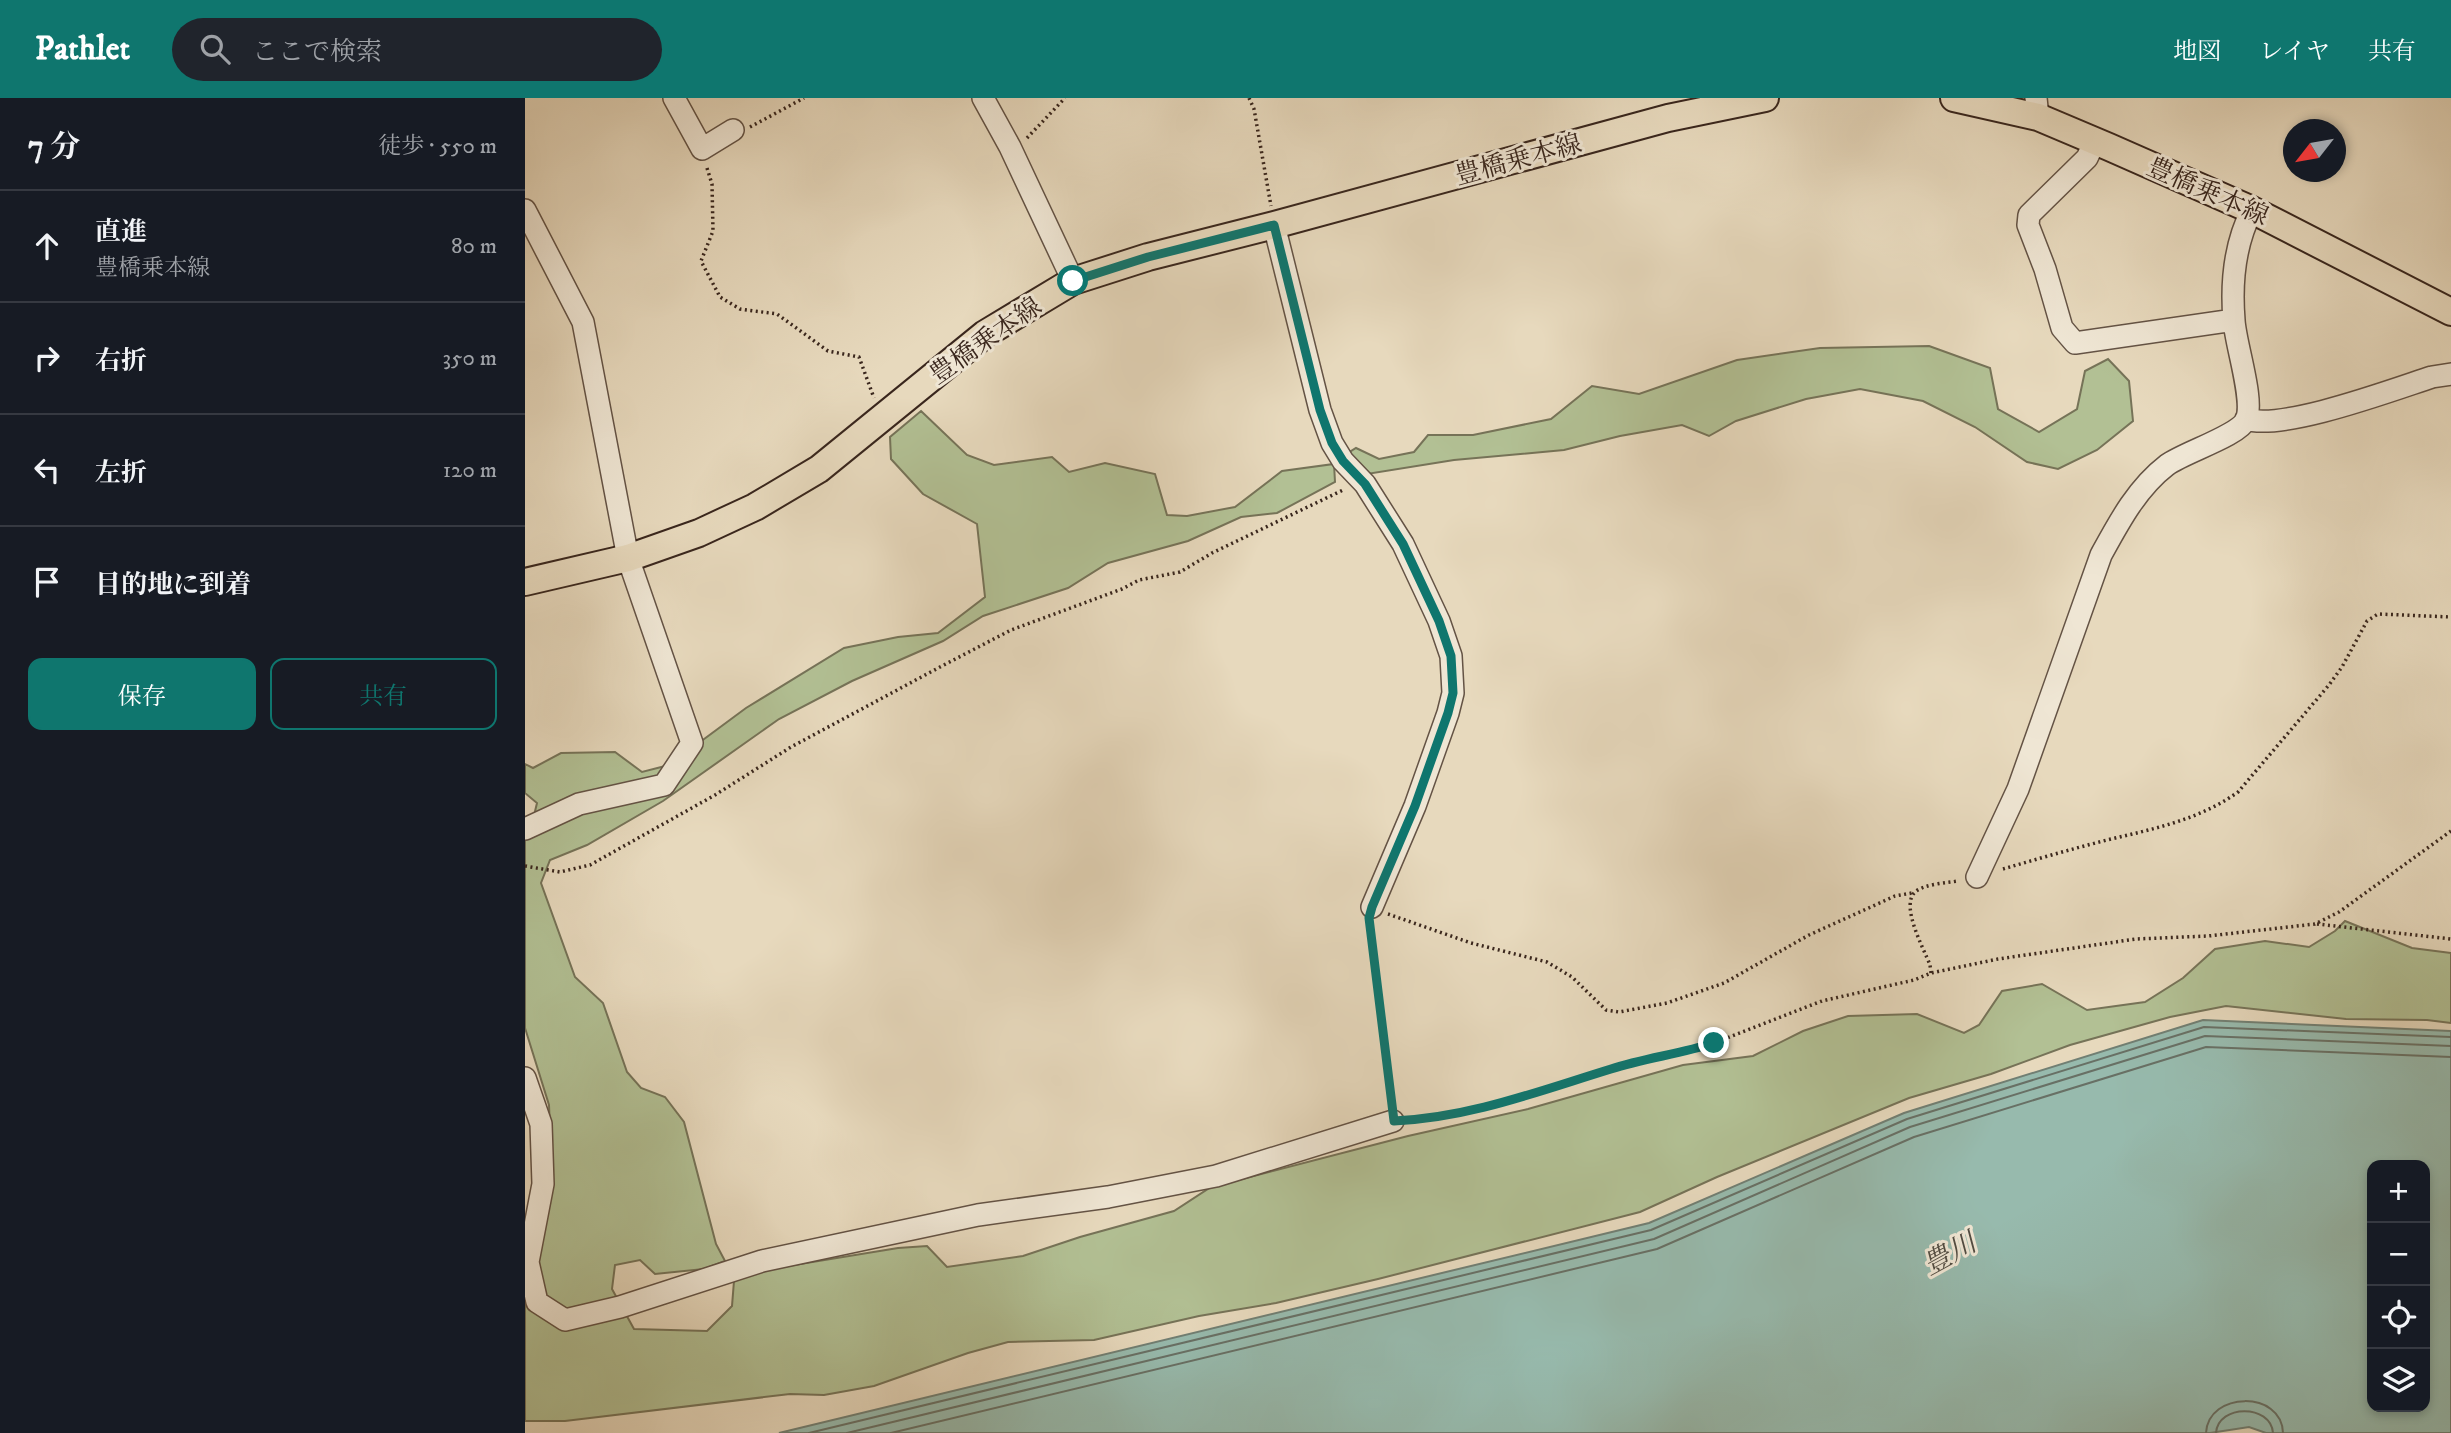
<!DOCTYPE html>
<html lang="ja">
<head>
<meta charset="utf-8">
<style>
  body { margin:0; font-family:"IM FELL DW Pica","Noto Serif JP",serif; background:#20242c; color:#f1f3f6 }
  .controls { position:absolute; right:21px; bottom:21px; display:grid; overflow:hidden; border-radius:14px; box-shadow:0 4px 10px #0003 }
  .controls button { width:63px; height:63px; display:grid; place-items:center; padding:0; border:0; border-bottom:2px solid #363941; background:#171b24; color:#f1f3f6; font:35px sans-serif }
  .compass { position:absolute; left:1758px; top:21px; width:63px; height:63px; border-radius:50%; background:#171b24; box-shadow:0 4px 10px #0003; rotate:239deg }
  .stop { position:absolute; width:21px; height:21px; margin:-16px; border:5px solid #0f766e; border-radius:50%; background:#fff }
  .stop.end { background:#0f766e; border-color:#fff; box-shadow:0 2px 7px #0008 }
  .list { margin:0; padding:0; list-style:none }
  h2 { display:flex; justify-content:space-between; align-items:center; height:91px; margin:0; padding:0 28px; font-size:30px }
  h2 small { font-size:23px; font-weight:400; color:#9ea1a6 }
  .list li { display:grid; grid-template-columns:46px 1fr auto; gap:21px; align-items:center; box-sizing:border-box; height:112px; padding:0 28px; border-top:2px solid #363941 }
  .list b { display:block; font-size:26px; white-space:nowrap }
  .list p { margin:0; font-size:23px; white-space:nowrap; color:#9ea1a6 }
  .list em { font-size:23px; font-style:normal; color:#9ea1a6 }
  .actions { display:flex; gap:14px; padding:21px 28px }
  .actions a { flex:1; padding:16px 0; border:2px solid #0f766e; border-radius:14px; text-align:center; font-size:24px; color:#0f766e }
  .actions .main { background:#0f766e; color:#fff }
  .icon { flex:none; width:38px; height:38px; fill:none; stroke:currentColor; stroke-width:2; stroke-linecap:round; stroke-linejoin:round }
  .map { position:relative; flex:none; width:1926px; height:1335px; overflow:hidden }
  header { display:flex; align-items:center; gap:42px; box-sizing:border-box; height:98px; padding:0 35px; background:#0f766e; color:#fff }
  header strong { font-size:33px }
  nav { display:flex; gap:38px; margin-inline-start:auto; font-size:24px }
  .search { width:490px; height:63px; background:#20242c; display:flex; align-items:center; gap:18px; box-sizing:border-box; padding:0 24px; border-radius:38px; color:#9ea1a6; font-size:26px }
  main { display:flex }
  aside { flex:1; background:#171b24 }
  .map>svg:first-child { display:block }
</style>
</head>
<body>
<header>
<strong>Pathlet</strong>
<div class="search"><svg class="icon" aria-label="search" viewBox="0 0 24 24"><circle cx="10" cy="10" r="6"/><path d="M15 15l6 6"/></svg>ここで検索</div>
<nav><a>地図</a><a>レイヤ</a><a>共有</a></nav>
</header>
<main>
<aside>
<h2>7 分<small>徒歩 · 550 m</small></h2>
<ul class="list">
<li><svg class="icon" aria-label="ahead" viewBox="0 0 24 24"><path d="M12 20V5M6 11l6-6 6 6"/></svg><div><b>直進</b><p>豊橋乗本線</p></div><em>80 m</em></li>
<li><svg class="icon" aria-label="right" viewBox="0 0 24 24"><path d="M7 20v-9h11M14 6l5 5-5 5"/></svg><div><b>右折</b></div><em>350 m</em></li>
<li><svg class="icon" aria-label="left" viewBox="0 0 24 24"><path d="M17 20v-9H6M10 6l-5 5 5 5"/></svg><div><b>左折</b></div><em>120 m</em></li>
<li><svg class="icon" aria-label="arrive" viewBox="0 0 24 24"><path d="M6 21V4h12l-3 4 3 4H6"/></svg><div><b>目的地に到着</b></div></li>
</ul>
<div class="actions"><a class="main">保存</a><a>共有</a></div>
</aside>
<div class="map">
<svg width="1926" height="1335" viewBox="0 0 1926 1335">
  <rect width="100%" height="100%" fill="#e7d9bd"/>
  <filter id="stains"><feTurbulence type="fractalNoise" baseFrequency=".00286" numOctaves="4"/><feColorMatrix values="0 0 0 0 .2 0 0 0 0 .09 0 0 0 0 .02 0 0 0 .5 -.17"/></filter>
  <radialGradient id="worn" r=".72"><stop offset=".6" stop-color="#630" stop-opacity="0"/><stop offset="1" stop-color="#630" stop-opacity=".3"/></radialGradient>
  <path fill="#b2c094" stroke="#767358" stroke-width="2" d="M1404,248L1465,270L1473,311L1514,334L1552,311L1560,273L1583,261L1604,283L1608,323L1572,352L1533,371L1502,364L1450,329L1398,303L1335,291L1281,301L1211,323L1184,338L1157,327L1095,338L1039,352L929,362L842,376L823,355L831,350L854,361L889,354L903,337H948L1026,321L1067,288L1114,296L1212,262L1295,250Z
    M396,313L442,357L469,367L527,359L544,374L580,365L630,376L642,417L662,418L710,409L757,373L809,366L810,384L752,415L716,419L663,443L583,465L543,490L458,518L418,543L327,583L254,621L138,703L62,747L25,762L16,785L50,879L78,905L102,974L116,990L140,999L159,1024L191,1146L200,1163L179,1171L130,1176L115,1162L90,1167L87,1191L109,1231L182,1233L207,1208L209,1183L232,1173L373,1150L402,1148L422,1169L498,1158L555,1139L649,1113L686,1089L883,1038L1003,1011L1158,967L1228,958L1278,933L1323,918L1392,916L1439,935L1454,927L1477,893L1517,886L1562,912L1620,904L1658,880L1690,851L1740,843L1784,849L1810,833L1820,823L1887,850L1926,855V925L1902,922L1821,921L1701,908L1645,919L1545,947L1466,976L1384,1000L1192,1079L1115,1114L853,1181L751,1205L674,1218L569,1242L483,1244L443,1255L349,1288L299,1297L265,1296L40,1323H0V1167L27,1082L24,1007L0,930V741L4,738L12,705L0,695V666L8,670L36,655L90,654L117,674L144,667L221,610L319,550L373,539L413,535L460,499L452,426L398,396L366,361L365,339Z"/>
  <path fill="#97baad" stroke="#717f73" stroke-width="2" fill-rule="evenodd" d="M1678,922L1926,933V1335H1741L1724,1329L1685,1335H254L1124,1125L1379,1015ZM1847,1067H1900V1309H1847Z"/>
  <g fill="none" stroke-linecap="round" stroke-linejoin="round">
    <path stroke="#687065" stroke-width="2" d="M284,1335L1126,1132L1382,1021L1679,929L1926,939
      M322,1335L1129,1141L1385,1029L1680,938L1926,948
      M366,1335L1132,1151L1389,1039L1681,949L1926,959
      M1681,1335C1683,1293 1757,1292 1758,1335
      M1691,1335C1693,1306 1746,1306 1748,1335"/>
    <defs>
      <path id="minor" d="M149,0L177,51L208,32
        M458,0L485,49L548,183
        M1511,0L1513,19
        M1570,43L1562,60L1504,117L1503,127L1520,171L1537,230L1550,245L1709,222
        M0,112L58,224L103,460L167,645L139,687L54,706L0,731
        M749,127L795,312L807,345L818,363L840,386L878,446L914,523L926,558L928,595L923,615L890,708L847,809
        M1721,321C1757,333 1867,292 1907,279L1926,276
        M1452,779L1493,691L1576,457C1594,424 1612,390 1642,367C1660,354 1713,338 1721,322C1730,303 1710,245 1709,222C1706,185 1710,145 1727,112
        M0,980L16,1026L18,1086L3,1164L12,1204L40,1222L95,1209L237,1163L453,1117L583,1099L691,1078L868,1023"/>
      <path id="major" d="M1429,0L1513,19L1584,49L1727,112L1926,214
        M0,484L103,460L174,435L230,409L294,371L460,236L548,183L623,159L749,127L1143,20L1240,0"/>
    </defs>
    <use href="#minor" stroke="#645345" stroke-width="24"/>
    <use href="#major" stroke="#39261d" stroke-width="30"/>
    <path stroke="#39261d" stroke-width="3.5" stroke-dasharray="2 3.5" stroke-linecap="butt" d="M724,0L729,11L746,108
      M225,29L279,0
      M502,40L540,0
      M182,70L187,86L188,133L176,163L195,199L215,211L252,216L303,253L334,259L349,300
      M0,768L35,774L65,767L190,697L266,649L415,569L486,532L597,491L614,482L655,474L687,455L818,392
      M1478,771C1512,761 1547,751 1582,742C1628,731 1674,722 1713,694L1804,587L1817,569L1842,523L1853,516L1926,519
      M863,816L946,845L1022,864L1047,879L1081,912L1094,914L1142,905L1199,885L1284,837L1370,798L1387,795
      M845,826L867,1006
      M1792,826L1926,841
      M1406,875L1405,867C1399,851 1375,808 1390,794C1399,786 1421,785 1433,783
      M884,1022L940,1014L1004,998L1087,970L1189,945L1297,903L1389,882L1406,875L1473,861L1611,841L1683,838L1790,826L1814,814L1926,733"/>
    <use href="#minor" stroke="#efe6d4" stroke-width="21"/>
    <use href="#major" stroke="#e7d9bd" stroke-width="26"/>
  </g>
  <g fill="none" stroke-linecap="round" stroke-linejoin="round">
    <path stroke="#0f766e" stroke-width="9" d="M548,183L623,159L749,127L795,312L807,345L818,363L840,386L878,446L914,523L926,558L928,595L923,615L890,708L847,809L844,820L869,1023C944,1020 1014,993 1086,971C1120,960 1155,956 1189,945"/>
  </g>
  <g text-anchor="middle" stroke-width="6" stroke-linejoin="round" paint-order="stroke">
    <g font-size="26" fill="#39261d" stroke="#efe6d4">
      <text transform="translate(993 61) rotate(-15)" y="9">豊橋乗本線</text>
      <text transform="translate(1683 93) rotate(24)" y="9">豊橋乗本線</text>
      <text transform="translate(460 242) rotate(-35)" y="9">豊橋乗本線</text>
    </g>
    <g font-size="28" font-style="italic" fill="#504b41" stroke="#efe6d4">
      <text transform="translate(1424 1155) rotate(-29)" y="10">豊川</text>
    </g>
  </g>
  <rect width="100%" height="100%" filter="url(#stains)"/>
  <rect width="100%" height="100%" fill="url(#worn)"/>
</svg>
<div class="controls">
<button>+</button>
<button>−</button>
<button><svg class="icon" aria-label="locate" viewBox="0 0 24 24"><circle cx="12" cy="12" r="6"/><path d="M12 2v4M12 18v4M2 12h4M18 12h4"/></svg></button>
<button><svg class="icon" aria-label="layers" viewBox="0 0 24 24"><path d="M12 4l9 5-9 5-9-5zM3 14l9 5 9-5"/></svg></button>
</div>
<svg class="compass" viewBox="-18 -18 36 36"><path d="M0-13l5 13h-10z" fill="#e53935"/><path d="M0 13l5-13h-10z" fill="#9ea1a6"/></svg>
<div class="stop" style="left:548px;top:183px"></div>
<div class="stop end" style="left:1189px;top:945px"></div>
</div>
</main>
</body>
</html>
